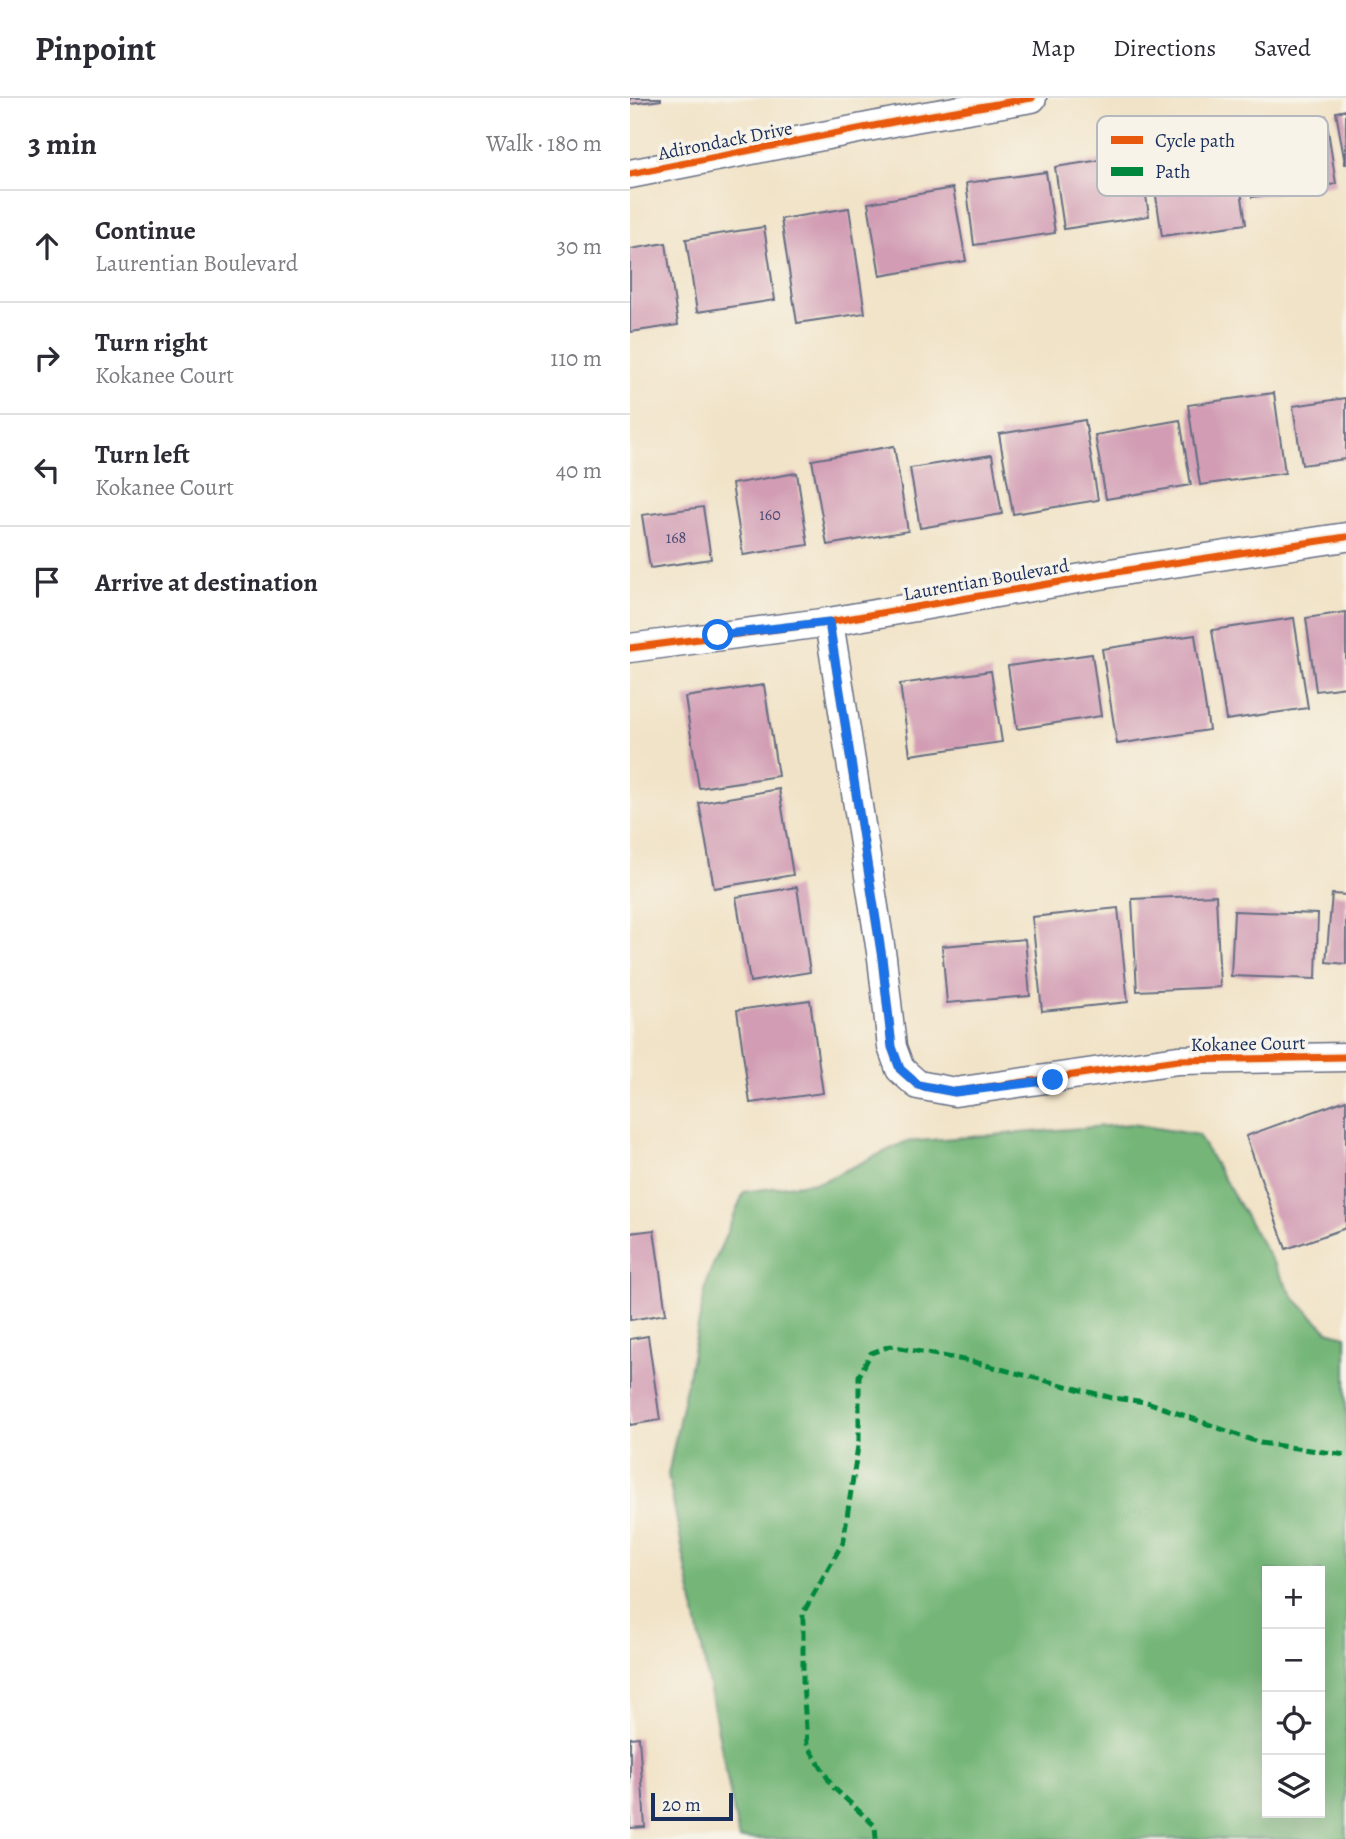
<!DOCTYPE html>
<html lang="en">
<head>
<meta charset="utf-8">
<style>
  body { margin:0; font-family:Alegreya,serif; background:#f2f2f3; color:#2b2b33 }
  .controls { position:absolute; right:21px; bottom:21px; display:grid; overflow:hidden; border-radius:0px; box-shadow:0 7px 28px #0002 }
  .controls button { width:63px; height:63px; display:grid; place-items:center; padding:0; border:0; border-bottom:2px solid #e1e1e2; background:#fff; color:#2b2b33; font:35px sans-serif }
  .scale { position:absolute; left:21px; bottom:18px; width:82px; box-sizing:border-box; padding-left:7px; border:4px solid #1b2f5e; border-top:0; font-size:19px; line-height:24px; white-space:nowrap; color:#1b2f5e; -webkit-text-stroke:5px #f7f3e8; paint-order:stroke }
  .stop { position:absolute; width:21px; height:21px; margin:-16px; border:5px solid #1a73e8; border-radius:50%; background:#fff }
  .stop.end { background:#1a73e8; border-color:#fff; box-shadow:0 2px 7px #0008 }
  .list { margin:0; padding:0; list-style:none }
  h2 { display:flex; justify-content:space-between; align-items:center; height:91px; margin:0; padding:0 28px; font-size:30px }
  h2 small { font-size:23px; font-weight:400; color:#7c7c81 }
  .list li { display:grid; grid-template-columns:46px 1fr auto; gap:21px; align-items:center; box-sizing:border-box; height:112px; padding:0 28px; border-top:2px solid #e1e1e2 }
  .list b { display:block; font-size:26px; white-space:nowrap }
  .list p { margin:0; font-size:23px; white-space:nowrap; color:#7c7c81 }
  .list em { font-size:23px; font-style:normal; color:#7c7c81 }
  .icon { flex:none; width:38px; height:38px; fill:none; stroke:currentColor; stroke-width:2; stroke-linecap:round; stroke-linejoin:round }
  .map { position:relative; flex:none; width:716px; height:1741px; overflow:hidden }
  header { display:flex; align-items:center; gap:42px; box-sizing:border-box; height:98px; padding:0 35px; background:#fff; border-bottom:2px solid #e1e1e2 }
  header strong { font-size:33px }
  nav { display:flex; gap:38px; margin-inline-start:auto; font-size:24px }
  main { display:flex }
  aside { flex:1; background:#fff }
  .map>svg:first-child { display:block }
</style>
</head>
<body>
<header>
<strong>Pinpoint</strong>
<nav><a>Map</a><a>Directions</a><a>Saved</a></nav>
</header>
<main>
<aside>
<h2>3 min<small>Walk · 180 m</small></h2>
<ul class="list">
<li><svg class="icon" aria-label="ahead" viewBox="0 0 24 24"><path d="M12 20V5M6 11l6-6 6 6"/></svg><div><b>Continue</b><p>Laurentian Boulevard</p></div><em>30 m</em></li>
<li><svg class="icon" aria-label="right" viewBox="0 0 24 24"><path d="M7 20v-9h11M14 6l5 5-5 5"/></svg><div><b>Turn right</b><p>Kokanee Court</p></div><em>110 m</em></li>
<li><svg class="icon" aria-label="left" viewBox="0 0 24 24"><path d="M17 20v-9H6M10 6l-5 5 5 5"/></svg><div><b>Turn left</b><p>Kokanee Court</p></div><em>40 m</em></li>
<li><svg class="icon" aria-label="arrive" viewBox="0 0 24 24"><path d="M6 21V4h12l-3 4 3 4H6"/></svg><div><b>Arrive at destination</b></div></li>
</ul>
</aside>
<div class="map">
<svg width="716" height="1741" viewBox="0 0 716 1741">
  <rect width="100%" height="100%" fill="#f7f3e8"/>
  <filter id="ink" filterUnits="userSpaceOnUse"><feTurbulence type="fractalNoise" baseFrequency=".0143" numOctaves="2"/><feDisplacementMap in="SourceGraphic" scale="14" xChannelSelector="R" yChannelSelector="G"/><feConvolveMatrix kernelMatrix="1 2 1 2 8 2 1 2 1" color-interpolation-filters="sRGB"/></filter>
  <filter id="wash" filterUnits="userSpaceOnUse"><feTurbulence type="fractalNoise" baseFrequency=".00686" numOctaves="4" result="noise"/><feDisplacementMap in="SourceGraphic" scale="28" xChannelSelector="R" yChannelSelector="G"/><feGaussianBlur stdDeviation="1.57" result="paint"/><feColorMatrix in="noise" values="0 0 0 0 0 0 0 0 0 0 0 0 0 0 0 0 0 1.4 0 .05"/><feComposite in="paint" operator="in"/></filter>
  <g filter="url(#wash)">
    <rect width="100%" height="100%" fill="#f1e3c7"/>
    <path fill="#74b678" stroke="#48726b" stroke-width="2" fill-rule="evenodd" d="M502,1026L568,1037L664,1200L698,1233L716,1238V1741H109L38,1377L78,1179L114,1094L193,1083L275,1044ZM637,1473H690V1715H637Z"/>
    <g id="blocks">
      <path fill="#d29db4" d="M0,0H31V2L0,6Z
        M716,12V66H715L706,14Z
        M696,18L706,86L622,99L611,32Z
        M602,33L616,126L532,138L518,45Z
        M510,56L519,118L434,131L425,69Z
        M416,74L425,135L344,147L336,85Z
        M323,90L336,163L250,178L238,105Z
        M219,110L235,215L167,225L151,121Z
        M134,129L145,202L67,214L56,141Z
        M36,145L48,227L0,234V151Z
        M644,295L655,375L570,387L558,307Z
        M716,300V361L672,367L663,308Z
        M455,322L468,402L383,416L369,336Z
        M550,322L561,387L476,401L465,337Z
        M264,348L278,433L197,447L182,362Z
        M362,357L372,416L290,430L280,370Z
        M167,375L178,447L113,457L102,386Z
        M73,409L81,461L20,470L12,417Z
        M716,514V589L686,593L676,520Z
        M664,520L678,610L596,622L582,532Z
        M565,537L579,632L487,646L472,551Z
        M462,556L471,618L387,631L378,568Z
        M361,573L372,644L280,657L270,586Z
        M134,587L148,678L69,690L55,599Z
        M149,691L163,777L84,790L69,705Z
        M167,789L180,874L120,884L106,799Z
        M702,796L716,797V866L696,864Z
        M586,797L590,889L507,893L502,801Z
        M488,810L498,904L412,913L402,819Z
        M604,813L688,816L686,881L601,878Z
        M395,841L400,898L317,905L312,848Z
        M180,902L193,995L120,1005L107,912Z
        M716,1002V1130L656,1151L616,1038Z
        M24,1132L36,1216L0,1222V1135Z
        M18,1238L30,1322L0,1327V1241Z
        M9,1639L15,1729L0,1730V1640Z"/>
    </g>
  </g>
  <g filter="url(#ink)">
    <use href="#blocks" fill-opacity="0" stroke="#666e83" stroke-width="2"/>
    <g fill="none" stroke-linecap="round" stroke-linejoin="round">
      <defs>
        <path id="minor" d="M0,76L284,20L402,0
          M199,524L252,860L262,949L270,971L288,987L325,994L548,962L716,959
          M0,550L199,524L510,470L716,439"/>
      </defs>
      <use href="#minor" stroke="#666e83" stroke-width="31"/>
      <use href="#minor" stroke="#fff" stroke-width="28"/>
      <path stroke="#00873e" stroke-width="5" stroke-dasharray="10 5" stroke-linecap="butt" d="M246,1741L245,1728L203,1689L177,1646L173,1584V1515L213,1444L229,1342V1278L241,1255L260,1248L344,1264L482,1300L517,1304L630,1345L716,1357"/>
      <defs>
        <path id="cycleway" d="M0,76L284,20L402,0
          M199,524L252,860L262,949L270,971L288,987L325,994L548,962L716,959
          M0,550L199,524L510,470L716,439"/>
      </defs>
      <use href="#cycleway" stroke="#f7f3e8" stroke-width="11"/>
      <use href="#cycleway" stroke="#e8590c" stroke-width="7"/>
    </g>
  </g>
  <g fill="none" stroke-linecap="round" stroke-linejoin="round" filter="url(#ink)">
    <path stroke="#1a73e8" stroke-width="9" d="M88,537L199,524L252,860L262,949L270,971L288,987L325,994L423,982"/>
  </g>
  <g text-anchor="middle" stroke-width="7" stroke-linejoin="round" paint-order="stroke">
    <g font-size="16" fill="#494a74">
      <text x="140" y="422">160</text>
      <text x="46" y="445">168</text>
    </g>
    <g font-size="19" fill="#1b2f5e" stroke="#f7f3e8">
      <text transform="translate(95 42) rotate(-11)" y="7">Adirondack Drive</text>
      <text transform="translate(356 481) rotate(-10)" y="7">Laurentian Boulevard</text>
      <text transform="translate(618 945) rotate(-1)" y="7">Kokanee Court</text>
    </g>
  </g>
  <rect x="467" y="18" width="231" height="80" rx="10" fill="#f7f3e8" stroke="#b5b8bf" stroke-width="2"/>
  <rect x="481" y="38" width="32" height="8" fill="#e8590c"/>
  <rect x="481" y="69" width="32" height="9" fill="#00873e"/>
  <g font-size="19" fill="#1b2f5e">
    <text x="525" y="49">Cycle path</text>
    <text x="525" y="80">Path</text>
  </g>
</svg>
<div class="controls">
<button>+</button>
<button>−</button>
<button><svg class="icon" aria-label="locate" viewBox="0 0 24 24"><circle cx="12" cy="12" r="6"/><path d="M12 2v4M12 18v4M2 12h4M18 12h4"/></svg></button>
<button><svg class="icon" aria-label="layers" viewBox="0 0 24 24"><path d="M12 4l9 5-9 5-9-5zM3 14l9 5 9-5"/></svg></button>
</div>
<div class="scale">20 m</div>
<div class="stop" style="left:88px;top:537px"></div>
<div class="stop end" style="left:423px;top:982px"></div>
</div>
</main>
</body>
</html>
